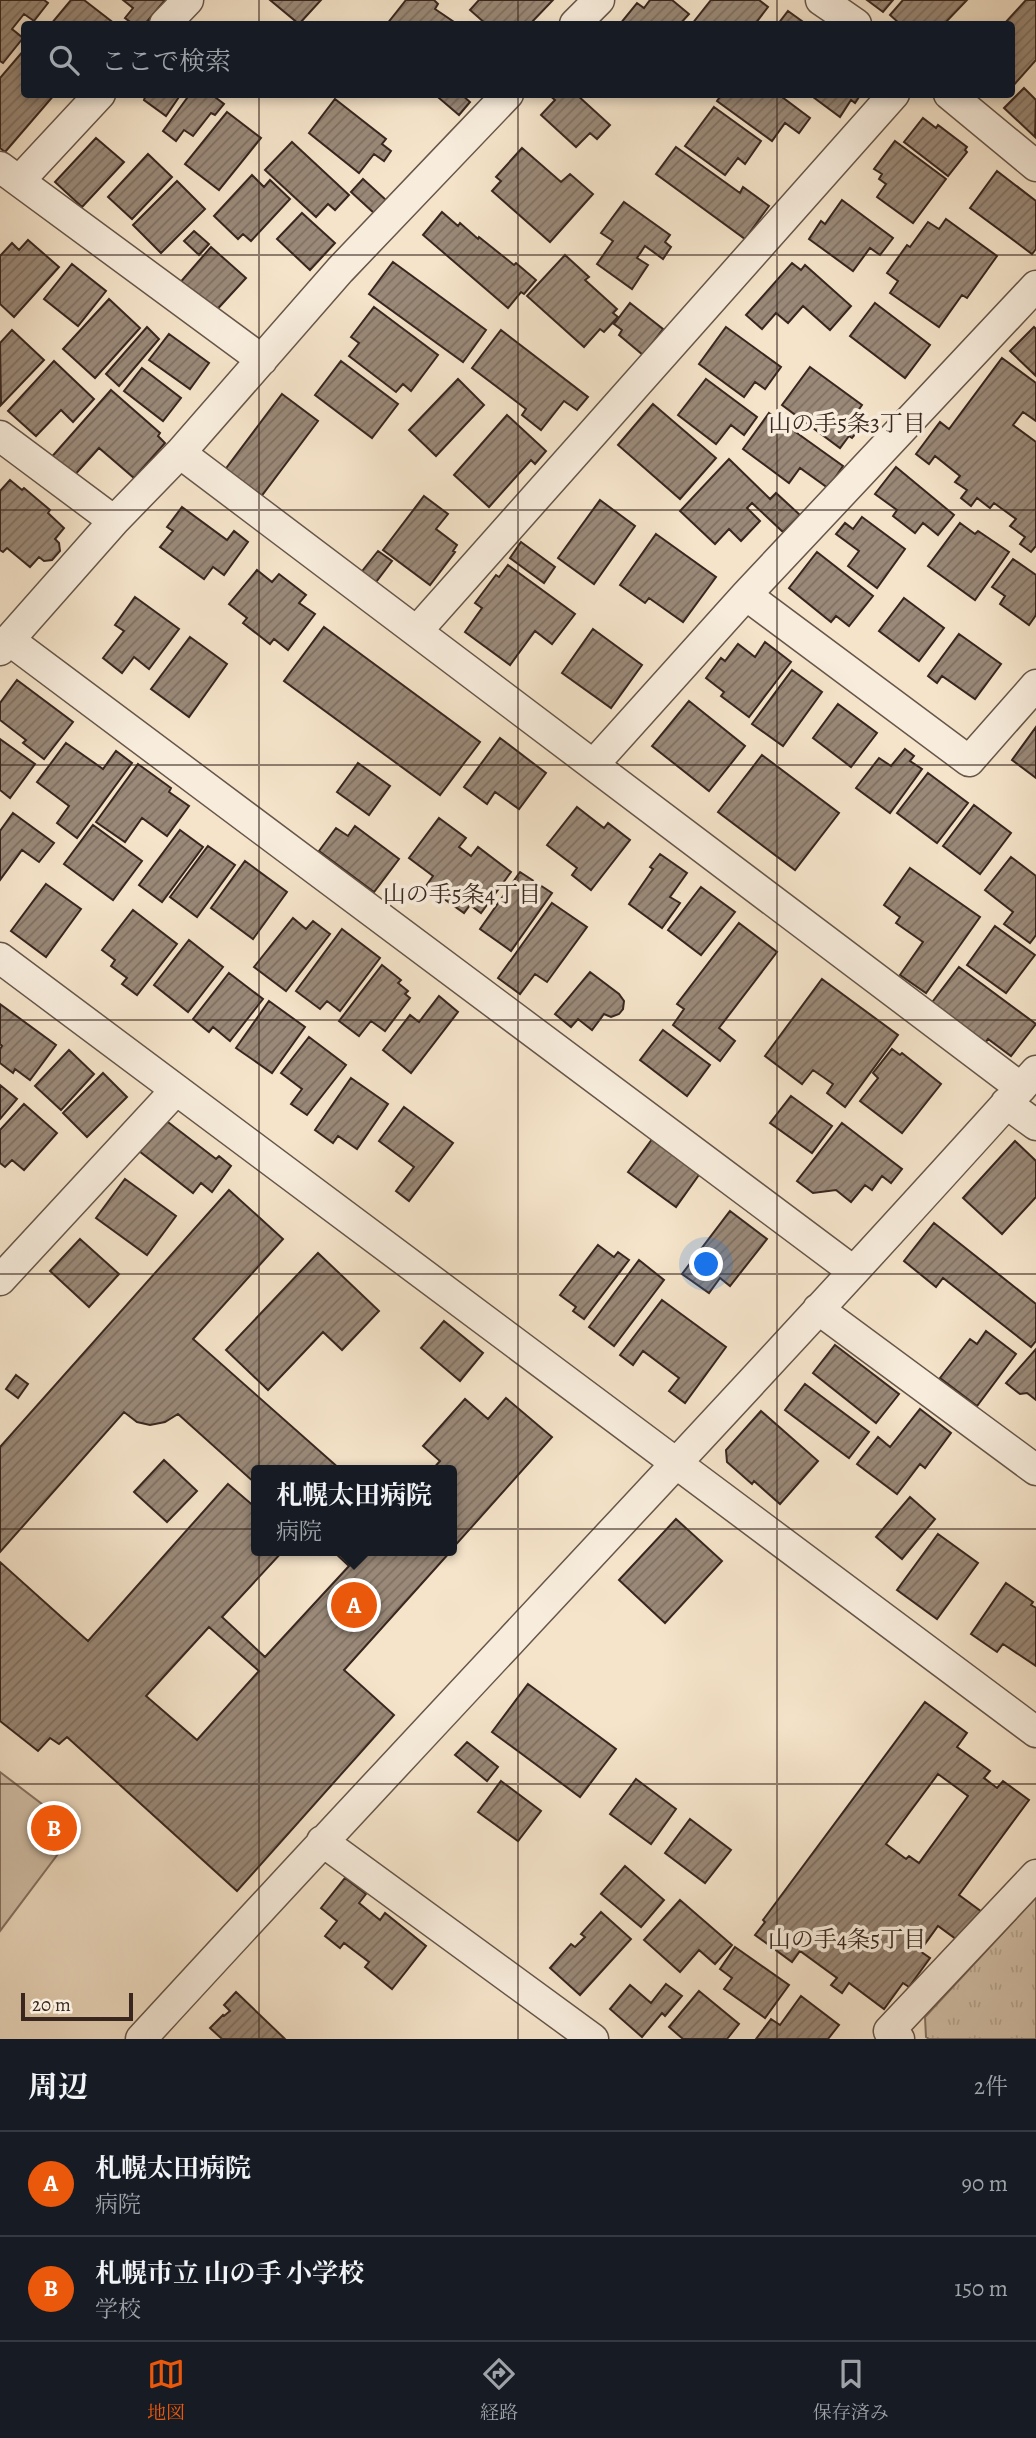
<!DOCTYPE html>
<html lang="ja">
<head>
<meta charset="utf-8">
<style>
  body { margin:0; font-family:Alegreya,"Noto Serif JP",serif; background:#242831; color:#f1f3f6 }
  .scale { position:absolute; left:21px; bottom:18px; width:112px; box-sizing:border-box; padding-left:7px; border:4px solid #38261f; border-top:0; font-size:19px; line-height:24px; white-space:nowrap; color:#38261f; -webkit-text-stroke:5px #f8eddd; paint-order:stroke }
  .you { position:absolute; left:707px; top:1265px; width:24px; height:24px; margin:-18px; border:5px solid #fff; border-radius:50%; background:#1a73e8; box-shadow:0 0 0 10px #1a73e833 }
  .badge { display:grid; place-items:center; width:46px; height:46px; border-radius:50%; background:#ea580c; color:#fff; font-size:23px; font-weight:700 }
  .pin { position:absolute; translate:-50% -50%; border:4px solid #fff; box-shadow:0 2px 7px #0006 }
  .popup { position:absolute; left:251px; top:1465px; width:206px; height:91px; box-sizing:border-box; display:grid; place-content:center; border-radius:7px; background:#171b24; filter:drop-shadow(0 2px 5px #0005); font-size:23px; white-space:nowrap; color:#9ea1a6 }
  .popup b { font-size:26px; color:#f1f3f6 }
  .popup::after { content:''; position:absolute; left:50%; top:100%; margin-left:-14px; border:14px solid transparent; border-top-color:#171b24 }
  .list { margin:0; padding:0; list-style:none }
  h2 { display:flex; justify-content:space-between; align-items:center; height:91px; margin:0; padding:0 28px; font-size:30px }
  h2 small { font-size:23px; font-weight:400; color:#9ea1a6 }
  .list li { display:grid; grid-template-columns:46px 1fr auto; gap:21px; align-items:center; box-sizing:border-box; height:105px; padding:0 28px; border-top:2px solid #363941 }
  .list b { display:block; font-size:26px; white-space:nowrap }
  .list p { margin:0; font-size:23px; white-space:nowrap; color:#9ea1a6 }
  .list em { font-size:23px; font-style:normal; color:#9ea1a6 }
  .icon { flex:none; width:38px; height:38px; fill:none; stroke:currentColor; stroke-width:2; stroke-linecap:round; stroke-linejoin:round }
  .map { position:relative; flex:none; width:1036px; height:2039px; overflow:hidden }
  .search { position:absolute; background:#171b24; box-shadow:0 4px 10px #0003; left:21px; right:21px; top:21px; height:77px; display:flex; align-items:center; gap:18px; box-sizing:border-box; padding:0 24px; border-radius:7px; color:#9ea1a6; font-size:26px }
  .sheet { height:301px; background:#171b24 }
  nav { display:flex; justify-content:space-around; align-items:center; box-sizing:border-box; height:98px; border-top:2px solid #363941; background:#171b24; font-size:19px; color:#9ea1a6 }
  nav a { display:grid; justify-items:center; gap:4px }
  nav .on { color:#ea580c }
  .map>svg:first-child { display:block }
</style>
</head>
<body>
<div class="map">
<svg width="1036" height="2039" viewBox="0 0 1036 2039">
  <defs>
    <pattern id="park-tufts" width="24" height="20" patternUnits="userSpaceOnUse" patternTransform="scale(1.75)"><rect width="24" height="20" fill="#d5c4ad"/><path d="M3 7l-1-3M5 7V3M7 7l1-3M15 17l-1-3M17 17v-4M19 17l1-3" fill="none" stroke="#b8a894"/></pattern>
    <pattern id="building-hatch" width="6" height="6" patternUnits="userSpaceOnUse" patternTransform="scale(1.75)"><rect width="6" height="6" fill="#9a8978"/><path d="M-1 1l2-2M0 6l6-6M5 7l2-2" fill="none" stroke="#7f7062"/></pattern>
  </defs>
  <rect width="100%" height="100%" fill="#f5e4ca"/>
  <filter id="stains"><feTurbulence type="fractalNoise" baseFrequency=".00286" numOctaves="4"/><feColorMatrix values="0 0 0 0 .2 0 0 0 0 .09 0 0 0 0 .02 0 0 0 .5 -.17"/></filter>
  <radialGradient id="worn" r=".72"><stop offset=".6" stop-color="#630" stop-opacity="0"/><stop offset="1" stop-color="#630" stop-opacity=".3"/></radialGradient>
  <path fill="url(#park-tufts)" stroke="#867566" stroke-width="2" d="M1036,1897V2039H929L926,2037L925,2017Z"/>
  <path fill="#d5c4ad" stroke="#867566" stroke-width="2" d="M0,1772L76,1830L0,1931Z"/>
  <path fill="url(#building-hatch)" stroke="#38261f" stroke-width="2" fill-rule="evenodd" d="M0,0H44L48,3L34,21L24,14L12,29L23,38L3,63L0,61Z
    M71,0H84L115,24H51Z
    M123,0H165L145,24H133L125,18L133,8Z
    M270,0H321L299,24Z
    M406,0H434L438,4L435,9L457,24H387Z
    M479,0H553L530,24H486L470,10Z
    M650,0H672L689,14L680,24H620L637,3L644,8Z
    M711,0H759L768,7L755,24H692Z
    M867,0H893L883,12Z
    M903,0H967L944,24H900L890,15Z
    M1026,0H1036V60L1012,87V24H1004Z
    M788,11L806,24H778Z
    M24,50V94H55L5,152L0,148V78Z
    M1024,88L1036,100L1035,137L1004,108Z
    M181,94L166,116L144,100L146,94Z
    M190,94H211L224,104L215,115L211,113L193,136L184,130L176,141L163,131Z
    M443,94H461L470,102L459,115L439,98Z
    M548,94H576L610,125L597,139L590,133L576,147L541,115L555,100Z
    M722,94H778L810,118L799,133L785,123L772,141L717,101Z
    M809,94H861L855,103L851,100L840,117Z
    M335,99L386,139L382,144L391,151L384,161L374,154L359,173L309,133Z
    M714,107L761,141L745,164L738,158L725,175L685,146Z
    M227,112L261,138L219,190L185,164Z
    M923,118L936,128L938,125L967,147L965,150L967,152L948,176L904,142Z
    M96,138L124,162L82,207L55,182Z
    M895,141L946,179L913,223L877,197L886,184L879,179L882,174L874,169Z
    M292,142L349,195L335,210L328,204L316,217L265,170Z
    M676,147L740,193L743,187L769,206L745,239L656,174Z
    M522,148L561,182L570,174L593,194L550,242L492,191L501,181L496,177Z
    M148,154L172,177L132,219L108,197Z
    M997,171L1036,201V249L1032,254L970,208Z
    M252,175L264,187L270,180L290,199L251,241L243,234L238,239L214,216Z
    M363,179L386,200L374,213L351,192Z
    M177,181L205,209L161,253L133,225Z
    M842,200L893,238L880,255L870,248L853,271L809,239L821,221L825,224Z
    M624,202L670,235L665,242L671,247L663,259L645,246L637,258L648,265L632,289L597,264L613,241L601,233Z
    M442,212L458,226L460,223L478,239L479,237L514,265L516,263L536,280L524,294L521,292L508,308L423,235Z
    M302,213L335,243L310,270L277,239Z
    M946,219L997,256L967,298L962,295L939,327L890,293L898,281L887,273L907,245L910,247L928,222L939,229Z
    M194,231L209,244L199,255L184,241Z
    M28,240L59,267L14,317L0,304V256L12,243L19,250Z
    M211,247L246,278L212,315L178,285Z
    M565,255L589,277L585,280L617,309L613,313L618,317L604,332L600,329L584,347L527,296Z
    M393,262L486,330L463,362L369,294Z
    M792,263L801,270L805,265L851,306L830,330L803,306L788,323L776,313L762,329L746,315Z
    M72,264L106,291L78,326L44,299Z
    M109,299L140,328L95,378L63,349Z
    M630,303L663,329L643,355L619,335L622,330L614,324Z
    M875,303L930,345L905,378L850,336Z
    M374,307L438,355L411,391L403,384L396,392L349,356L359,343L351,337Z
    M147,327L159,339L119,386L106,374Z
    M726,327L781,367L765,389L755,382L744,397L699,364Z
    M1034,327L1036,329V376L1010,351Z
    M12,330L44,360L1,405L0,343Z
    M501,330L588,397L577,410L564,401L541,430L522,415L526,409L472,368Z
    M169,334L209,363L190,389L149,360Z
    M1002,358L1036,383V421L1023,412L1013,425L1036,442V546L1031,552L1020,544L1025,537L1010,526L1016,519L994,503L990,508L977,498L971,506L961,498L967,490L955,482L960,476L935,456L929,464L916,454L940,422L949,429Z
    M54,361L94,399L73,422L61,410L36,436L8,411Z
    M341,361L398,404L372,438L315,395Z
    M810,367L862,405L853,418L863,425L852,438L849,436L840,448L782,405Z
    M142,368L181,398L163,421L124,391Z
    M458,379L484,405L436,456L409,430Z
    M706,379L757,417L744,435L731,425L716,444L678,415Z
    M111,390L160,433L158,436L165,443L134,478L99,448L71,479L49,460Z
    M282,394L318,421L260,498L224,471Z
    M653,404L716,458L680,499L618,445Z
    M769,413L843,466L828,488L800,468L789,483L743,449Z
    M507,415L546,451L535,464L531,460L489,507L454,475Z
    M729,459L770,499L776,493L800,515L783,532L752,503L747,508L760,521L741,541L729,529L715,544L680,511Z
    M896,467L954,515L938,535L923,523L915,533L893,516L897,510L875,494Z
    M10,480L22,490L24,488L50,510L48,513L64,528L55,539L59,543L60,551L52,560L44,561L39,557L30,567L7,548L3,552L0,550V491Z
    M424,496L448,514L436,529L457,545L453,551L455,552L430,585L383,550Z
    M600,500L635,526L594,584L558,558Z
    M182,507L227,540L234,531L248,542L224,575L213,567L204,579L160,547L173,531L167,527Z
    M862,517L905,549L877,588L848,566L859,551L836,534L845,523L853,529Z
    M960,523L975,534L978,531L1009,552L975,600L928,566Z
    M656,534L716,577L683,622L649,598L645,603L620,585Z
    M521,542L555,567L544,583L510,558Z
    M378,551L392,561L373,586L359,575Z
    M817,552L873,596L849,626L836,616L831,622L789,588Z
    M1013,559L1036,575V615L1029,625L1000,604L1005,596L992,587Z
    M508,565L575,614L552,644L535,631L510,665L465,632L482,608L475,603L496,575L499,577Z
    M257,570L272,582L279,574L306,595L299,603L315,614L288,650L274,639L270,644L243,623L247,618L229,604Z
    M135,597L179,629L149,669L134,657L122,673L103,658L124,631L115,625Z
    M904,598L944,628L919,661L879,631Z
    M324,627L480,742L440,795L284,681Z
    M593,629L642,665L611,708L562,673Z
    M959,634L1001,664L975,699L942,676L937,683L928,676Z
    M190,637L227,664L189,717L151,689Z
    M765,642L791,662L749,717L721,696L724,692L706,678L721,658L725,661L738,644L755,657Z
    M792,670L822,692L783,746L752,724Z
    M17,680L73,722L44,759L23,743L26,740L0,720V703Z
    M689,701L745,746L709,791L652,746Z
    M838,704L877,733L851,767L813,738Z
    M1036,727V778L1012,760Z
    M500,738L546,773L519,809L495,792L487,804L464,787Z
    M0,739L35,764L10,798L0,790Z
    M66,743L103,769L116,751L132,763L77,838L57,823L69,806L37,782Z
    M905,749L914,756L910,761L922,769L890,813L856,788L879,758L891,766Z
    M762,755L839,813L795,870L718,812Z
    M358,763L390,786L369,815L337,792Z
    M138,764L171,788L169,792L189,806L167,836L142,818L125,842L96,822Z
    M928,773L968,803L937,843L897,813Z
    M974,805L1011,833L980,874L943,846Z
    M577,807L604,828L608,823L630,840L591,890L572,875L577,868L547,845Z
    M13,813L54,843L39,862L22,850L0,880V831Z
    M439,818L466,838L459,847L471,856L478,847L511,872L481,913L470,905L464,913L426,886L433,876L409,858Z
    M93,825L142,861L113,900L64,864Z
    M355,826L399,859L374,892L319,851L336,828L348,836Z
    M180,830L203,847L162,902L139,885Z
    M208,846L235,865L197,917L170,897Z
    M660,854L687,873L670,897L680,903L662,928L629,904L653,869L650,867Z
    M1011,857L1036,876V935L1030,943L1004,924L1013,912L985,890Z
    M245,861L287,892L253,939L211,908Z
    M910,868L980,917L926,993L900,975L923,942L896,923L900,917L884,905Z
    M520,872L552,893L511,951L480,929Z
    M46,884L81,909L46,957L11,931Z
    M701,887L735,912L701,955L668,930Z
    M552,903L587,927L547,982L535,974L520,994L498,978Z
    M133,910L177,944L137,995L122,984L127,978L111,966L115,960L102,950Z
    M293,918L306,929L313,921L330,934L286,991L254,967Z
    M739,923L777,952L719,1028L735,1041L720,1061L673,1025L684,1009L677,1004Z
    M995,926L1035,955L1006,993L967,965Z
    M342,929L380,958L340,1011L327,1001L320,1009L296,991Z
    M189,940L223,967L188,1012L154,985Z
    M382,965L401,980L398,983L408,991L405,994L410,998L385,1031L371,1021L359,1036L339,1021Z
    M959,967L1036,1024L1011,1056L988,1039L984,1045L930,1005Z
    M590,972L619,994L624,1001L623,1009L619,1014L611,1017L604,1014L592,1030L578,1019L571,1027L555,1014Z
    M229,973L263,999L230,1041L213,1027L209,1032L193,1019Z
    M822,979L898,1035L845,1107L827,1093L833,1084L813,1070L802,1084L765,1056Z
    M439,996L458,1012L411,1073L383,1050L410,1015L419,1022Z
    M269,1001L305,1027L272,1073L236,1048Z
    M0,1004L56,1045L30,1080L15,1069L13,1073L0,1063V1049L2,1046L0,1044Z
    M663,1030L710,1065L687,1096L640,1060Z
    M309,1037L346,1065L307,1115L291,1104L302,1089L281,1073Z
    M892,1049L900,1055L902,1053L941,1084L902,1133L860,1101L878,1078L873,1073Z
    M69,1050L94,1074L61,1110L35,1086Z
    M103,1073L127,1097L87,1137L63,1113Z
    M351,1078L388,1104L357,1149L338,1136L333,1143L315,1130Z
    M0,1085L17,1099L0,1119Z
    M791,1096L832,1126L812,1153L770,1123Z
    M24,1104L57,1133L24,1170L12,1160L5,1167L0,1163V1130Z
    M404,1107L453,1143L409,1201L396,1191L414,1167L379,1141Z
    M164,1119L216,1159L219,1156L231,1166L212,1192L201,1183L193,1193L139,1151Z
    M842,1123L902,1169L891,1183L882,1176L872,1190L865,1185L851,1202L836,1190L813,1193L797,1181Z
    M653,1138L701,1172L676,1207L628,1172Z
    M1015,1141L1036,1161V1197L1002,1234L963,1198Z
    M125,1179L176,1216L147,1255L96,1218Z
    M229,1190L283,1239L193,1339L341,1470H256V1484L178,1414L165,1422L150,1425L137,1422L124,1412L0,1552V1447Z
    M730,1211L767,1239L730,1286L720,1278L709,1293L682,1274Z
    M934,1223L1036,1304V1341L1031,1347L943,1278L936,1287L904,1261Z
    M80,1239L119,1274L89,1307L50,1271Z
    M598,1245L614,1257L618,1252L629,1260L584,1319L573,1311L576,1307L560,1295Z
    M318,1253L379,1311L342,1350L323,1332L268,1390L226,1350Z
    M639,1260L664,1280L614,1346L589,1327Z
    M662,1300L726,1347L685,1403L669,1391L679,1378L643,1351L633,1365L620,1355Z
    M444,1321L483,1353L460,1381L421,1348Z
    M986,1331L1016,1354L977,1406L940,1378L970,1339L977,1344Z
    M835,1345L899,1394L876,1423L813,1373Z
    M1036,1349V1400L1027,1393L1020,1394L1006,1383Z
    M16,1375L28,1384L18,1398L6,1389Z
    M805,1384L869,1432L849,1458L785,1410Z
    M506,1398L552,1437L452,1549V1470H432L440,1461L423,1446L465,1399L488,1419Z
    M920,1409L951,1433L925,1468L920,1464L897,1494L857,1464L878,1437L890,1447Z
    M761,1411L818,1461L780,1504L754,1481L752,1484L727,1462L726,1450Z
    M164,1460L197,1491L167,1522L134,1492Z
    M228,1484L256,1508V1551H283L222,1617L265,1657L349,1566L333,1551H451L344,1670L394,1715L237,1891L67,1737L59,1744L50,1738L38,1751L0,1721V1562L88,1641ZM209,1627L259,1671L197,1740L146,1696Z
    M910,1497L935,1519L902,1559L876,1537Z
    M676,1519L722,1561L665,1623L619,1580Z
    M938,1534L978,1563L937,1619L897,1590Z
    M1006,1583L1033,1602L1031,1605L1036,1608V1666L1003,1644L997,1652L971,1634Z
    M528,1684L616,1749L580,1797L492,1732Z
    M925,1702L967,1733L957,1747L990,1771L984,1778L997,1788L1003,1781L1029,1800L959,1895L982,1912L960,1942L938,1926L920,1951L930,1958L909,1987L903,1983L884,2009L849,1983L842,1993L831,1985L837,1978L800,1951L792,1962L755,1935L765,1922L763,1920ZM938,1774L968,1796L919,1863L909,1856L906,1859L886,1844Z
    M467,1742L498,1767L487,1781L455,1755Z
    M636,1779L676,1809L651,1844L610,1814Z
    M501,1781L541,1811L518,1841L478,1812Z
    M690,1819L731,1850L705,1883L665,1853Z
    M625,1866L664,1900L641,1927L601,1894Z
    M345,1878L366,1894L359,1903L380,1920L385,1913L426,1946L392,1989L365,1967L369,1962L344,1943L340,1948L325,1936L337,1921L321,1908Z
    M680,1900L732,1945L715,1964L699,1950L680,1972L644,1940Z
    M601,1912L631,1939L580,1995L550,1968L571,1944L575,1947L585,1937L581,1934Z
    M735,1947L789,1985L765,2018L724,1989L732,1978L720,1969Z
    M666,1984L682,1996L665,2016L662,2013L642,2037L610,2009L630,1985L651,2003Z
    M699,1991L739,2024L727,2039H683L669,2027Z
    M236,1992L285,2039H222L210,2028L223,2015L224,2016L230,2011L224,2005Z
    M801,1996L839,2025L828,2039H756L771,2019L780,2025Z"/>
  <g fill="none" stroke-linecap="round" stroke-linejoin="round">
    <defs>
      <path id="street" d="M821,0L856,24
        M165,24L188,0
        M575,24L599,0
        M949,94L1036,166
        M0,167L262,360
        M19,181L100,94
        M0,436L114,521
        M180,453L1021,1088
        M746,595L969,761L1036,685
        M417,631L894,94
        M9,640L853,1271
        M0,650L114,521L180,453L340,270L508,94
        M594,764L746,595L1036,286
        M0,958L1036,1732
        M1006,1103L1036,1125
        M0,1280L175,1091
        M818,1309L1036,1470
        M322,1841L593,2039
        M141,2039C438,1715 742,1398 1036,1071
        M899,2039L889,2031L1036,1875"/>
    </defs>
    <use href="#street" stroke="#67564a" stroke-width="33"/>
    <use href="#street" stroke="#f8eddd" stroke-width="30"/>
  </g>
  <path fill="none" stroke="#38261f" stroke-width="2" stroke-opacity="0.55" d="M259,0V24M518,0V24M777,0V24M259,94V2039M518,94V2039M777,94V2039M0,255H1036M0,510H1036M0,765H1036M0,1020H1036M0,1274H1036M0,1529H1036M0,1784H1036"/>
  <g text-anchor="middle" stroke-width="7" stroke-linejoin="round" paint-order="stroke">
    <g font-size="23" fill="#38261f" stroke="#f8eddd">
      <text x="847" y="431">山の手5条3丁目</text>
      <text x="462" y="902">山の手5条4丁目</text>
      <text x="847" y="1947">山の手4条5丁目</text>
    </g>
  </g>
  <rect width="100%" height="100%" filter="url(#stains)"/>
  <rect width="100%" height="100%" fill="url(#worn)"/>
</svg>
<div class="scale">20 m</div>
<div class="you"></div>
<div class="pin badge" style="left:354px;top:1605px">A</div>
<div class="popup"><b>札幌太田病院</b>病院</div>
<div class="pin badge" style="left:54px;top:1828px">B</div>
<div class="search"><svg class="icon" aria-label="search" viewBox="0 0 24 24"><circle cx="10" cy="10" r="6"/><path d="M15 15l6 6"/></svg>ここで検索</div>
</div>
<section class="sheet">
<h2>周辺<small>2件</small></h2>
<ul class="list">
<li><span class="badge">A</span><div><b>札幌太田病院</b><p>病院</p></div><em>90 m</em></li>
<li><span class="badge">B</span><div><b>札幌市立 山の手 小学校</b><p>学校</p></div><em>150 m</em></li>
</ul>
</section>
<nav>
<a class="on"><svg class="icon" aria-label="map" viewBox="0 0 24 24"><path d="M3 6l6-2 6 2 6-2v14l-6 2-6-2-6 2zM9 4v14M15 6v14"/></svg>地図</a>
<a><svg class="icon" aria-label="directions" viewBox="0 0 24 24"><path d="M12 3l9 9-9 9-9-9zM9 14v-3h6M13 9l2 2-2 2"/></svg>経路</a>
<a><svg class="icon" aria-label="saved" viewBox="0 0 24 24"><path d="M7 4h10v16l-5-4-5 4z"/></svg>保存済み</a>
</nav>
</body>
</html>
